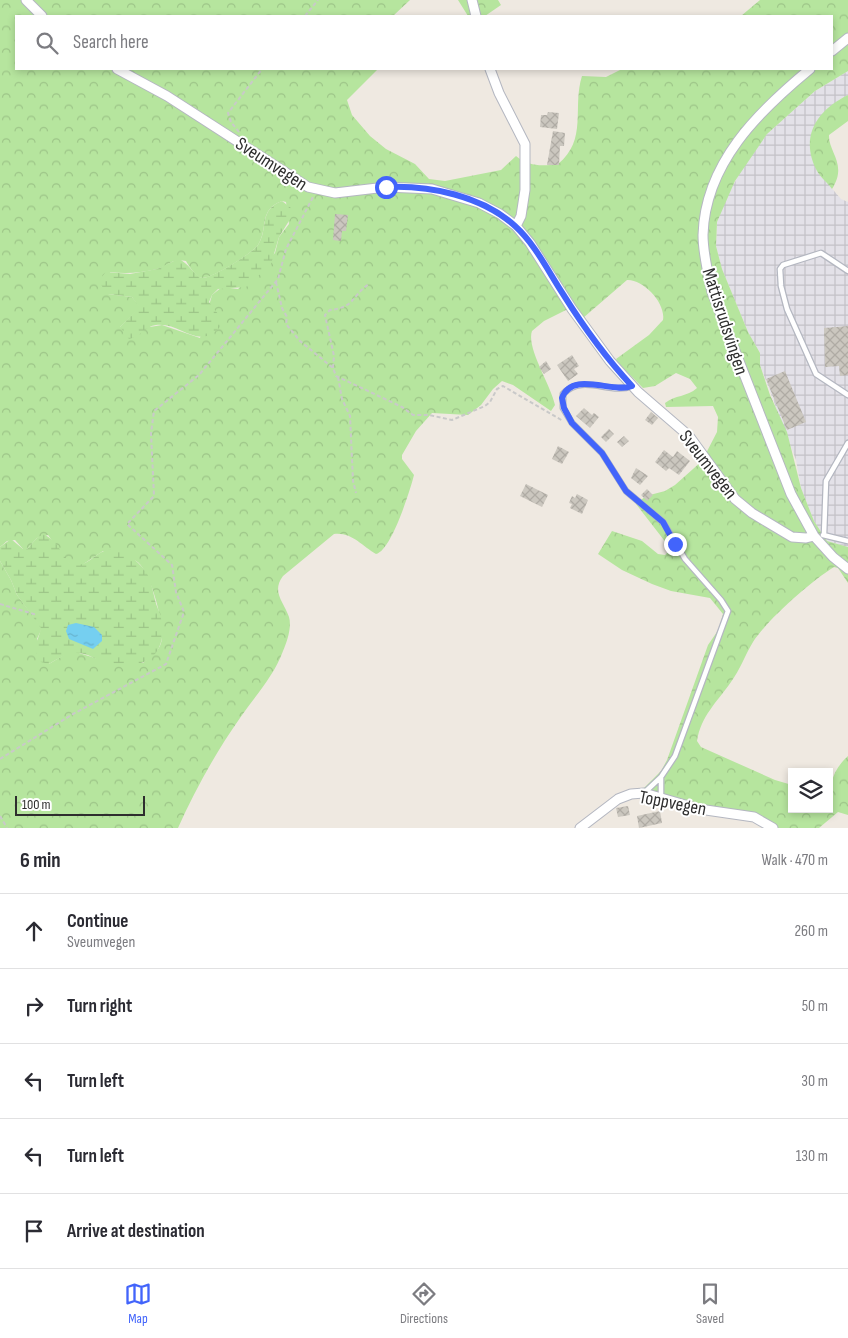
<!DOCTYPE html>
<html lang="en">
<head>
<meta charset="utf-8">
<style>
  body { margin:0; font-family:"Sofia Sans Condensed",sans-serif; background:#f2f2f3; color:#2b2b33 }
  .controls { position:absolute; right:15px; bottom:15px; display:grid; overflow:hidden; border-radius:0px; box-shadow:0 2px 8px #0003 }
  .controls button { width:45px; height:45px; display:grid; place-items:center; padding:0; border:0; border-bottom:1px solid #e1e1e2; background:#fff; color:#2b2b33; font:25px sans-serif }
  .scale { position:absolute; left:15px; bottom:12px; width:130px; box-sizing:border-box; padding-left:5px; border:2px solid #2e2e2e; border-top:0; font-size:14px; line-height:18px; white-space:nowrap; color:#2e2e2e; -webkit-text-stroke:4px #fff; paint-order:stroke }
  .stop { position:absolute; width:15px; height:15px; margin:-11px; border:4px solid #4264fb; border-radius:50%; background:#fff }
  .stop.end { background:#4264fb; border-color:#fff; box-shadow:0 1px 5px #0008 }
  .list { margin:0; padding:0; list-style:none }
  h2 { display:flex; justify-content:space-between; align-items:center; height:65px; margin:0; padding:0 20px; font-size:21px }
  h2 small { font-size:16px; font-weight:400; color:#7c7c81 }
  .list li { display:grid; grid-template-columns:32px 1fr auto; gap:15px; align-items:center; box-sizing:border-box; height:75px; padding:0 20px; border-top:1px solid #e1e1e2 }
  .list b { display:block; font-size:19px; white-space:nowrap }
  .list p { margin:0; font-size:16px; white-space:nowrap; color:#7c7c81 }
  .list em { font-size:16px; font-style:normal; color:#7c7c81 }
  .icon { flex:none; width:28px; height:28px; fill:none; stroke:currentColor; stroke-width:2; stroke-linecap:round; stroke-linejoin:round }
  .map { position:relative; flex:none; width:848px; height:828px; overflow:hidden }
  .search { position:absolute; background:#fff; box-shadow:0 2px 8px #0003; left:15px; right:15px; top:15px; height:55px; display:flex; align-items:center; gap:12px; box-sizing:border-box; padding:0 18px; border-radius:0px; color:#7c7c81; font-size:19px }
  .sheet { height:440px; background:#fff }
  nav { display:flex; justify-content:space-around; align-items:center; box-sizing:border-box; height:70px; border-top:1px solid #e1e1e2; background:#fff; font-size:14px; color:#7c7c81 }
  nav a { display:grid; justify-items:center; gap:2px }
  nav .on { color:#4264fb }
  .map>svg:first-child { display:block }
</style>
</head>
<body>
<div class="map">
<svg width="848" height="828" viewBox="0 0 848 828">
  <defs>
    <pattern id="industrial-grid" width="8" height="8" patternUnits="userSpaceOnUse" patternTransform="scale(1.25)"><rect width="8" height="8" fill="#e3e1e8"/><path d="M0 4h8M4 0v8" fill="none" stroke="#c3c1c7"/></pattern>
    <pattern id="forest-crowns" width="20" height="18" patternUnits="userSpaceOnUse" patternTransform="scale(1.25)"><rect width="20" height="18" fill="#b6e59e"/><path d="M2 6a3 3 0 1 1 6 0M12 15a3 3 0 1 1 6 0" fill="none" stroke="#9dc588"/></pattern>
    <pattern id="wetland-marsh" width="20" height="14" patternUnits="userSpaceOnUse" patternTransform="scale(1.25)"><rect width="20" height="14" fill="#b6e59e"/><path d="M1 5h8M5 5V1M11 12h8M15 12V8" fill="none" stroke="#9dc588"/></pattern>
    <pattern id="water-ripples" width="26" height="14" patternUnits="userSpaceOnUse" patternTransform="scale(1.25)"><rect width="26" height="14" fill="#75cff0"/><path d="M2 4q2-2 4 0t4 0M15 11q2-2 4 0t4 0" fill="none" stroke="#66b2ce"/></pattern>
    <pattern id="building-cross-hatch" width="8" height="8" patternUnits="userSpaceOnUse" patternTransform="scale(1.25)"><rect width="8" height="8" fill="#cbc7bf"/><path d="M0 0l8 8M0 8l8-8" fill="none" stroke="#afaba4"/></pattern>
  </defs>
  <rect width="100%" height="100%" fill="#efe9e1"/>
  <path fill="url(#industrial-grid)" d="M848,71V95L839,100L817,171L841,199L848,202V547L827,541L814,521L801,488L796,460L760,365V353L748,332L722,269L716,246L717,222L724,203L745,163L767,134L815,91Z"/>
  <path fill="url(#forest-crowns)" fill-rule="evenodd" d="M0,0H410L393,16H16V69H378L347,100L352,115L370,136L386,149L415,164L429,179L445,181L501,170L516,156C529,167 543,166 558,164C588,140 572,107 582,76L606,77L622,69H832V16H741L760,0H848V71L815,91L767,134L735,181L717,222L716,246L722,269L748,332L760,353V365L770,395L787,432L801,488L814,521L827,541L848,547V583L838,568L834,567C810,582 768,619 753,642C745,655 740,670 731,682C717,702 701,716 697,741L701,747L775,780L792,785V809H829C829,788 831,771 848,756V815L838,812L819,828H777L642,790L661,771L667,760L708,645L719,629L723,614L710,598L671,591L652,584L622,570L598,554L612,531L642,541L658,554L665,555L668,552L667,544L636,504L646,496L665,491L675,485L702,461L717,432L718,417L713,406L666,407L665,403C675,395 687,397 697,388L690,379L676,373L655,386L643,388L618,363L616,359L649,335L663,320C666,303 643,279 627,280L583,318L570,310H566L544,321L532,331C526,348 551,385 555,405L551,411L513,385L502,381L493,389L481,405L468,415L432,413L416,431L402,455V459L414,475C410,491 391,551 376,554C362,546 352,532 334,534L283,576C271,592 284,602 289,617C292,627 287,642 283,651C274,676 255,696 240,718C216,752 195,790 178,828H0V561L11,580L17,595L42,628L37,639L49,664L67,653H79L111,663H143C150,657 159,651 161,643C166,628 150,568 136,561C127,556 113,554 103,551L82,565H70L48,535L37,538L27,549H23L15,540L7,541L0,547ZM282,201L286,202L289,224L279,237L275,253L238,289L222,287L212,295L200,338L162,325L150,327H120L140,307L132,297L108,294L110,272C126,274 140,273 157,269C171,265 169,259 186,261C189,266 196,277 202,278C211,279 253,253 258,245C269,227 258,210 282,201Z
    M458,0H498L501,5L485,16H468Z
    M848,95V121L829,135C828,152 848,164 832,189C828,183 821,178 817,171C799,137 817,110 848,95Z"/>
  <path fill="url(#wetland-marsh)" d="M282,201L291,208L292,216L279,237L271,264L246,287L218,289L212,295L209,302L224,322C200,355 183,322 156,325C146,326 140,337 129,339L120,327L139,307L132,297L108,294L98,281L106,272L130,274L157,269L178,259C188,262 195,276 202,278C210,279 253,253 258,245C269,228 258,210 282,201Z
    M44,534L54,541L70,564C85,569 92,556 104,551C119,545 139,561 146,572C153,583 153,597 158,609C166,626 165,653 144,662C138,665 113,664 106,663C96,660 88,653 77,653C66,653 59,658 49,664L41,662C31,649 38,642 41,628L17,595L11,580L0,561V547L11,539L23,549H27L37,538Z"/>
  <path fill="url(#water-ripples)" d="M76,623L94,627L102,635V641L93,649L69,639L66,631L68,625Z"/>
  <path fill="url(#building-cross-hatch)" d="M548,112L559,113L557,129L540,127L541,115H547Z
    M553,131L565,133L564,146H560L559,165H547Z
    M335,214L348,215L346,231H342L341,241L333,240Z
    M848,326V375L840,376L839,366L825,367L824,328Z
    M572,355L579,366L574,369L578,374L568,381L557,365Z
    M546,361L551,369L544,374L539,367Z
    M785,371L806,422L787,430L766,379Z
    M584,408L592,415L594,413L599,417L590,428L576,416Z
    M651,412L658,418L652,425L645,420Z
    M609,429L614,434L606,442L601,437Z
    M624,436L629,441L622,447L617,442Z
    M558,446L569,452L562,464L552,459Z
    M664,450L673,457L677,451L690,461L679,475L669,468L666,471L655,462Z
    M636,468L648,476L640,485L631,478Z
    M526,484L548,495L542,507L520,496Z
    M647,489L653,495L647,501L641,495Z
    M577,494L588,500L582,514L570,508L572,504L569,503L572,496L575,498Z
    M628,806L630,815L618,817L616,808Z
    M660,811L662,823L639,828L637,816Z"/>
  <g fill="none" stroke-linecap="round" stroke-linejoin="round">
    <defs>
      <path id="lane" d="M848,271L821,253L783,265L780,269L781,286L787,309L816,374L848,395
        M632,386C610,395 583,373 563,394V408L572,423L602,453L626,491L663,522L685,559L721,600L728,611L675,756L661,777L644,793
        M823,535L848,541
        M824,535L826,481L848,443
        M661,796V777"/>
      <path id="street" d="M26,0L42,16
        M472,0L476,16
        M832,51L848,38
        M117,69L167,96L308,187L335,193L386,187L432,189L479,203L500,214L516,226L530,243L572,309L610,361L638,392L689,436L735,499L752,513L792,537L806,538L814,536
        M490,69L499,93L525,144V190L521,216L516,226
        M810,69C759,111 705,163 703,235C703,254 708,273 712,292L791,494L814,536L833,557L848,569
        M580,828L618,799L631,794L644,793L699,809L754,817L773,828"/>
    </defs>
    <use href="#lane" stroke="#b4b7c1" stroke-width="7"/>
    <use href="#street" stroke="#b4b7c1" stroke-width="11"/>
    <path stroke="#c9c9c9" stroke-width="2" stroke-dasharray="4 2.5" stroke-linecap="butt" d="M305,16L318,0
      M239,132L231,122L228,113L262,69
      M276,282L282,308L287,317L286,324L300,341L333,368L336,376L402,407L413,415H429L452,420L485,406L490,402L497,389L503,386L563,421
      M333,368L334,356L325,315L330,310C356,307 351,296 369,284
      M338,377L342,399L350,416L353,481L356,493
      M0,604L37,615
      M0,759L73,714L166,664L184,612L176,592L172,565L127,524L154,496L151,433L154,411L199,375L278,279L286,249L313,197
      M0,816L7,828"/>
    <use href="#lane" stroke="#fff" stroke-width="4.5"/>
    <use href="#street" stroke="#fff" stroke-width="9"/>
  </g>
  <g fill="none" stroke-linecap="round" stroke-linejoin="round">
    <path stroke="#4264fb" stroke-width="6" d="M386,187C430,185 482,196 515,226C535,244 548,271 563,294C583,326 606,358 632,386C613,394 572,370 562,398L564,408L572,423L602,453L626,491L663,522L675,544"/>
  </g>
  <g text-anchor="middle" stroke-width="4" stroke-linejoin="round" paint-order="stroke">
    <g font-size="19" fill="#2e2e2e" stroke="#fff">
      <text transform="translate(272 163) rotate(33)" y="7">Sveumvegen</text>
      <text transform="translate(726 321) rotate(72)" y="7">Mattisrudsvingen</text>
      <text transform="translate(709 464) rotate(52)" y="7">Sveumvegen</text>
      <text transform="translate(673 802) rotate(11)" y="7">Toppvegen</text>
    </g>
  </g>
</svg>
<div class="controls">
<button><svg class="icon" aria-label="layers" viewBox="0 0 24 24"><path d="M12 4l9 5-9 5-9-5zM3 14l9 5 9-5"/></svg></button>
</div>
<div class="scale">100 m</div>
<div class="stop" style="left:386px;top:187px"></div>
<div class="stop end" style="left:675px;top:544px"></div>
<div class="search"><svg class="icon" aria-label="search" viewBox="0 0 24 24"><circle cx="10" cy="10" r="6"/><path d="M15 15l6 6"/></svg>Search here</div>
</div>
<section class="sheet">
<h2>6 min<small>Walk · 470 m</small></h2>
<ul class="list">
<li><svg class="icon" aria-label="ahead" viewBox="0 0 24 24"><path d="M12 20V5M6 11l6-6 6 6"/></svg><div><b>Continue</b><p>Sveumvegen</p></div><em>260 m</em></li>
<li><svg class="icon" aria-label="right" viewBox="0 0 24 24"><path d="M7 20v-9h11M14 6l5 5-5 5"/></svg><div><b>Turn right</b></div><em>50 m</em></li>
<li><svg class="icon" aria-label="left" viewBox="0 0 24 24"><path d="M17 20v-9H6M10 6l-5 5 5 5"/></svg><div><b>Turn left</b></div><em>30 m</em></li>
<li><svg class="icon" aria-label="left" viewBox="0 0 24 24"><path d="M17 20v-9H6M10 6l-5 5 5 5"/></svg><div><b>Turn left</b></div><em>130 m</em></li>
<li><svg class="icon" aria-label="arrive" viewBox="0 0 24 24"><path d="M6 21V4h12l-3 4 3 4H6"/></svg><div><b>Arrive at destination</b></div></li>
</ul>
</section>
<nav>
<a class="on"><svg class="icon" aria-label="map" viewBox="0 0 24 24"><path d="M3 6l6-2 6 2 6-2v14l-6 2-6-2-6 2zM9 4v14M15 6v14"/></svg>Map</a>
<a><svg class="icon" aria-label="directions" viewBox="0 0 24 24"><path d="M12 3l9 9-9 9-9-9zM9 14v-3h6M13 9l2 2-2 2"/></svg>Directions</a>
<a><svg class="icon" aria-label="saved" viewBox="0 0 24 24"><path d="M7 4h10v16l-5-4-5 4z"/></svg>Saved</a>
</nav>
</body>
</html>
